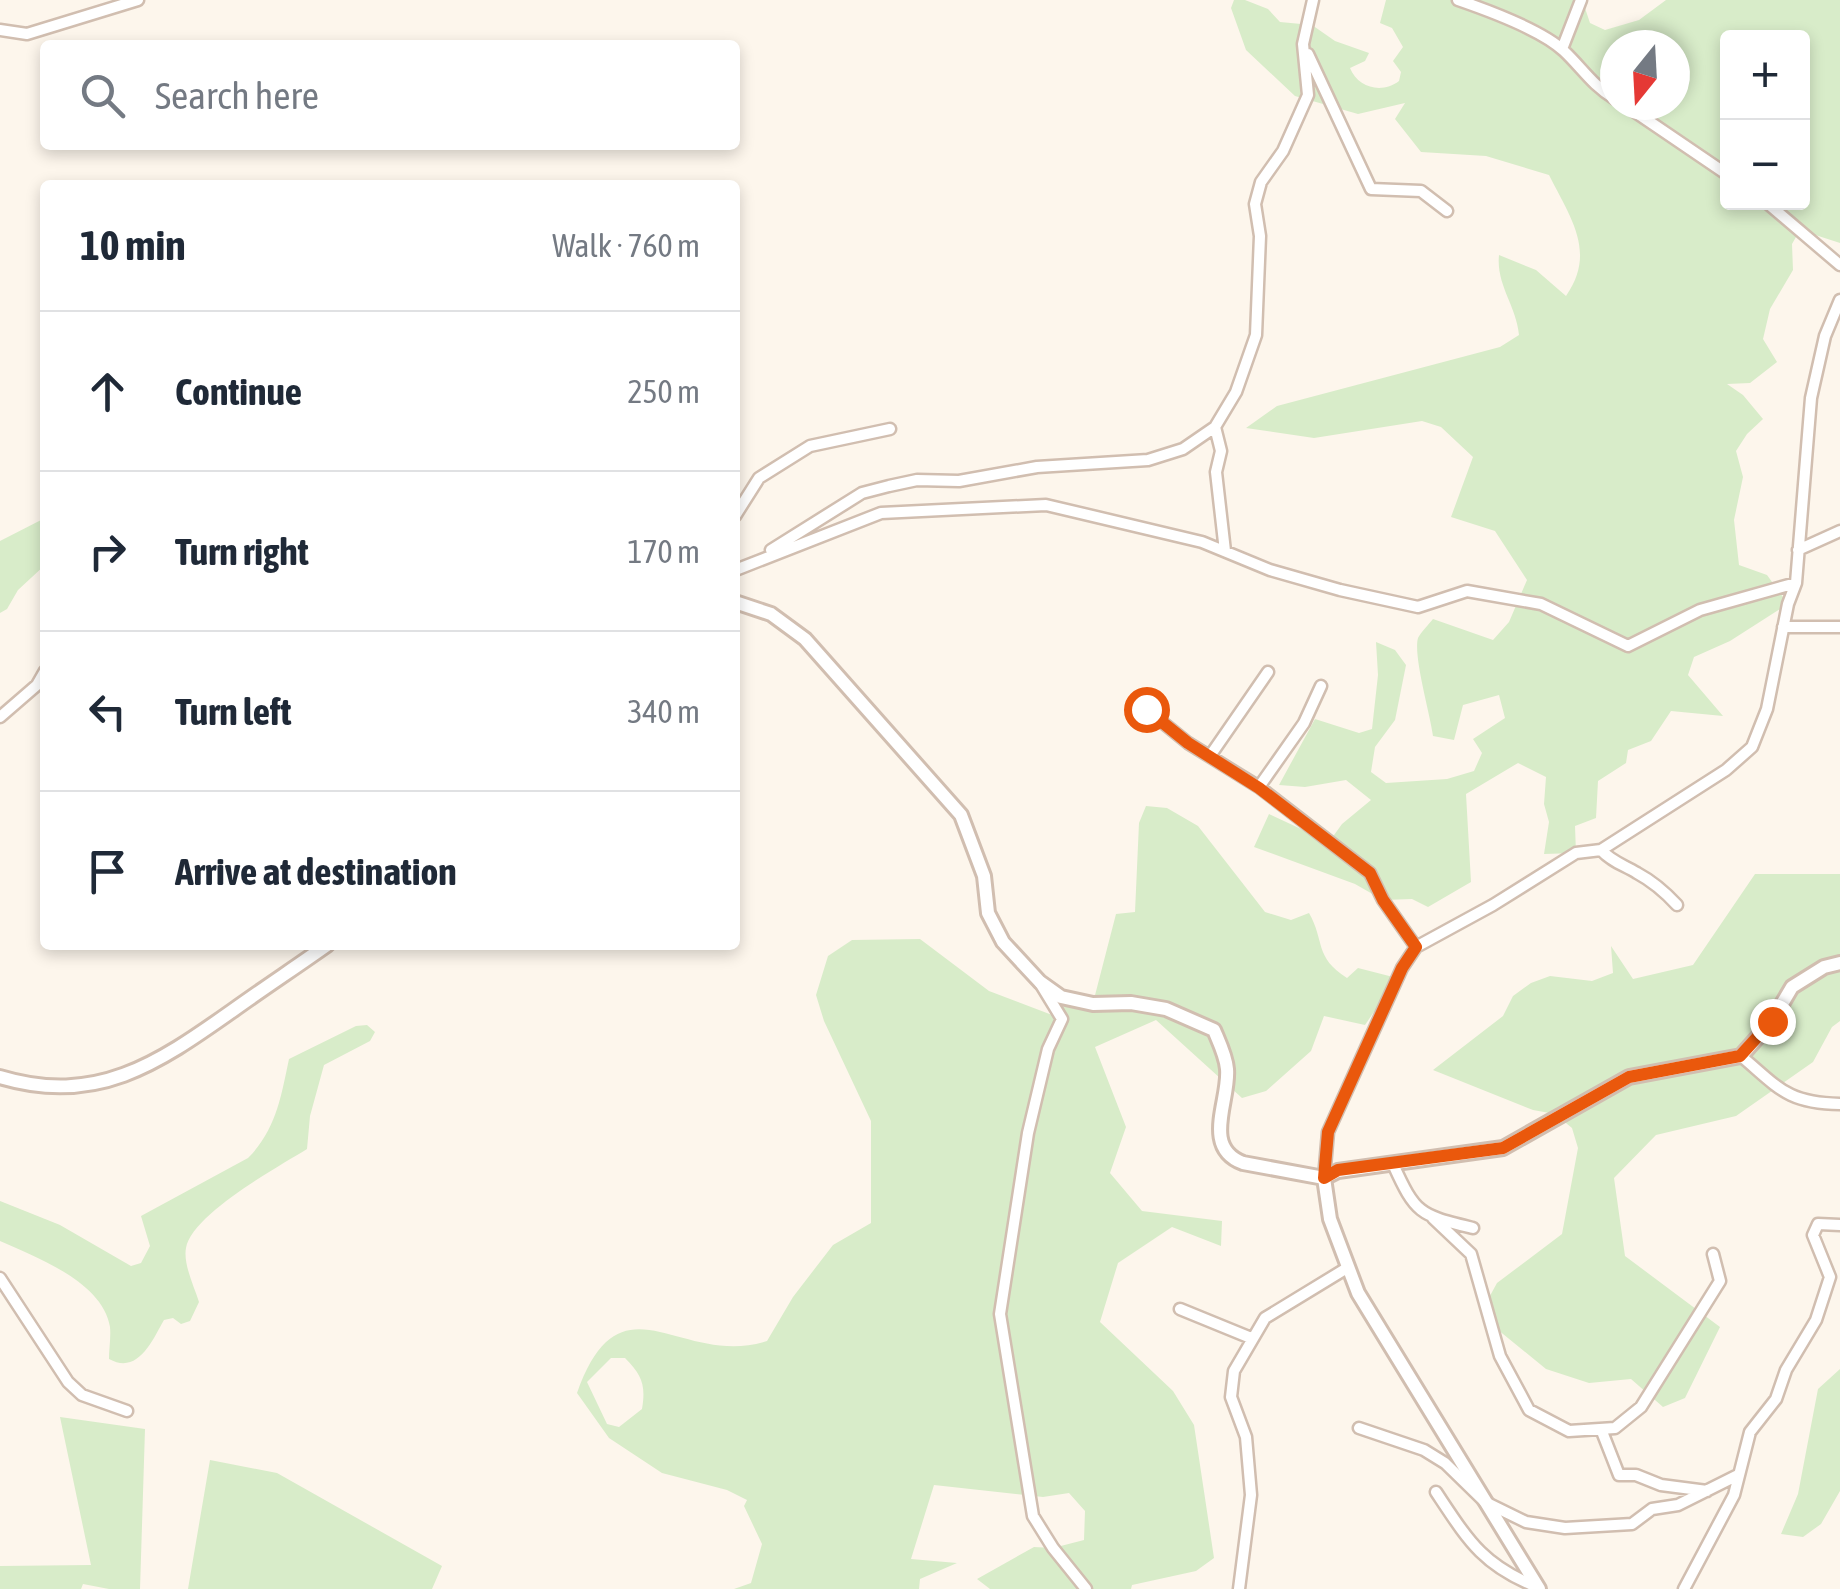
<!DOCTYPE html>
<html lang="en">
<head>
<meta charset="utf-8">
<style>
  body { margin:0; font-family:"Asap Condensed",sans-serif; background:#f2f2f3; color:#1f2937 }
  .controls { position:absolute; right:30px; top:30px; display:grid; overflow:hidden; border-radius:10px; box-shadow:0 5px 15px #0003 }
  .controls button { width:90px; height:90px; display:grid; place-items:center; padding:0; border:0; border-bottom:2px solid #e0e1e3; background:#fff; color:#1f2937; font:50px sans-serif }
  .compass { position:absolute; left:1600px; top:30px; width:90px; height:90px; border-radius:50%; background:#fff; box-shadow:0 5px 15px #0003; rotate:198deg }
  .stop { position:absolute; width:30px; height:30px; margin:-22px; border:8px solid #ea580c; border-radius:50%; background:#fff }
  .stop.end { background:#ea580c; border-color:#fff; box-shadow:0 2px 10px #0008 }
  .list { margin:0; padding:0; list-style:none }
  h2 { display:flex; justify-content:space-between; align-items:center; height:130px; margin:0; padding:0 40px; font-size:42px }
  h2 small { font-size:32px; font-weight:400; color:#747a83 }
  .list li { display:grid; grid-template-columns:65px 1fr auto; gap:30px; align-items:center; box-sizing:border-box; height:160px; padding:0 40px; border-top:2px solid #e0e1e3 }
  .list b { display:block; font-size:38px; white-space:nowrap }
  .list em { font-size:32px; font-style:normal; color:#747a83 }
  .icon { flex:none; width:55px; height:55px; fill:none; stroke:currentColor; stroke-width:2; stroke-linecap:round; stroke-linejoin:round }
  .map { position:relative; flex:none; width:1840px; height:1589px; overflow:hidden }
  .search { position:absolute; background:#fff; box-shadow:0 5px 15px #0003; left:40px; top:40px; width:700px; height:110px; display:flex; align-items:center; gap:25px; box-sizing:border-box; padding:0 35px; border-radius:10px; color:#747a83; font-size:38px }
  .panel { position:absolute; background:#fff; box-shadow:0 5px 15px #0003; left:40px; top:180px; width:700px; height:770px; border-radius:10px }
  .map>svg:first-child { display:block }
</style>
</head>
<body>
<div class="map">
<svg width="1840" height="1589" viewBox="0 0 1840 1589">
  <rect width="100%" height="100%" fill="#fdf6ec"/>
  <path fill="#d8ecc9" fill-rule="evenodd" d="M1234,0H1245L1268,9L1280,22L1312,25L1335,41L1369,53L1365,61L1350,68C1358,88 1382,94 1399,81L1401,72L1393,61L1403,47L1392,28L1380,23L1386,0H1574L1585,8L1590,23L1605,30L1639,20L1666,0H1840V243L1800,230L1792,244L1793,270L1770,309L1763,339L1777,362L1750,383L1727,384L1743,395L1763,419L1747,434L1736,451L1743,477L1734,520L1739,565L1767,575L1788,604L1730,641L1694,657L1688,675L1723,716L1671,711L1651,741L1628,750L1626,763L1598,781L1596,818L1575,826L1576,853L1544,854L1549,822L1544,804L1546,777L1518,763L1466,794L1471,882L1428,907L1412,899L1383,900L1355,884L1254,847L1269,814L1329,842L1342,824L1371,800L1346,780L1305,787L1279,785L1315,719L1359,733L1372,729L1378,675L1376,642L1395,650L1406,665L1395,720L1375,747L1371,772L1386,783L1447,779L1474,771L1482,753L1473,739L1505,718L1499,695L1463,705L1454,740L1433,736C1430,713 1413,656 1418,638C1421,632 1429,624 1433,619L1493,640L1509,622L1527,580L1495,531L1451,517L1473,457L1441,427L1422,421L1314,438L1246,428L1277,406L1500,347L1519,335C1516,305 1496,285 1499,255L1536,270L1566,296C1597,252 1570,217 1549,175L1486,156L1421,152L1395,119L1405,103L1358,114L1295,96L1246,50L1231,8ZM1728,38H1802V202H1728ZM1615,45H1675V105H1615Z
    M45,518V565L18,590L7,609L0,613V541Z
    M1146,806L1167,808L1198,826L1265,912L1291,920L1309,913C1325,941 1314,957 1347,978L1358,968L1397,978L1365,1025L1324,1016L1311,1051L1266,1091L1242,1098L1156,1020L1095,1047L1126,1127L1110,1173L1142,1211L1222,1221L1221,1246L1172,1227L1118,1263L1100,1322L1173,1391L1194,1425L1214,1558L1196,1571L1132,1585L1131,1589H990L977,1579L1034,1547L1053,1548L1084,1540L1085,1511L1069,1493L1043,1497L934,1485L911,1559L957,1563L920,1579L919,1589H734L751,1583L762,1544L744,1506L747,1500L727,1490L662,1473L609,1438L577,1393C621,1269 680,1369 767,1341L793,1297L833,1245L871,1223V1121L824,1021L816,995L828,956L852,940L920,939L989,991L1060,1018L1040,982L1093,1003L1116,914L1135,912L1139,823ZM611,1358H625C642,1375 646,1385 642,1409L619,1427L607,1424L587,1382Z
    M1755,874H1840V1021L1832,1027L1813,1062L1736,1116L1656,1135L1614,1178L1625,1256L1720,1327L1685,1398L1663,1407L1631,1379L1589,1383L1546,1369L1492,1325L1486,1303L1497,1283L1562,1234L1578,1148L1572,1128L1555,1114L1533,1110L1433,1070L1503,1016L1513,996L1531,983L1550,976L1592,981L1613,973L1611,946L1633,979L1693,965Z
    M367,1025L375,1032L370,1041L324,1065L310,1116L307,1149C278,1167 192,1214 186,1248C183,1264 194,1286 199,1302L190,1321L181,1324L173,1318L164,1320C152,1341 138,1375 109,1359C109,1349 111,1337 110,1327C103,1282 36,1257 0,1241V1201L60,1225L131,1266L141,1263L150,1246L141,1216L248,1158C276,1130 281,1097 289,1059L356,1026Z
    M1840,1369V1491L1821,1524L1803,1537L1781,1534L1798,1494L1818,1389Z
    M60,1417L145,1429L140,1589H109L83,1584L81,1589H0V1566L91,1565Z
    M210,1460L277,1473L442,1566L432,1589H188Z"/>
  <g fill="none" stroke-linecap="round" stroke-linejoin="round">
    <defs>
      <path id="minor" d="M1458,0C1487,10 1542,30 1564,51C1583,69 1591,84 1615,99
        M0,30L27,34L138,0
        M1562,49L1581,0
        M1308,54L1371,189L1421,191L1447,211
        M1625,105L1728,175
        M1766,202L1840,265
        M1215,427L1221,451L1216,472L1225,551
        M735,516L759,478L810,446L890,429
        M771,550L862,493L889,486L917,480L959,481L1037,467L1148,460L1183,449L1215,427L1236,392L1256,335L1260,236L1255,204L1261,182L1283,151L1308,95L1303,44L1313,0
        M1798,550L1840,531
        M738,569L881,513L1046,505L1202,542L1270,570L1340,590L1418,607L1467,591L1541,604L1628,646L1700,610L1796,583
        M1783,627H1840
        M1146,709L1188,743L1259,787L1370,873L1383,900L1416,947
        M0,717L37,685L45,671
        M1210,756L1268,672
        M1259,787L1304,723L1321,686
        M1601,850C1612,862 1624,865 1637,873C1652,881 1665,892 1677,905
        M1040,983L1062,1019L1048,1049L1028,1133L1000,1314L1033,1516L1053,1548L1086,1589
        M1741,1056C1779,1088 1787,1103 1840,1104
        M1393,1164C1416,1215 1420,1215 1473,1228
        M1324,1178L1328,1132L1402,968L1416,947L1493,905L1576,853L1601,850L1726,770L1752,747L1767,709L1788,604L1796,583L1811,398L1825,336L1840,300
        M1433,1218L1471,1254L1500,1356L1529,1410L1569,1431L1615,1428L1641,1407L1720,1281L1713,1254
        M0,1278L68,1382L82,1395L127,1411
        M1180,1309L1251,1338
        M1359,1428L1424,1450L1445,1463L1485,1502L1526,1522L1565,1528L1632,1524L1652,1509L1678,1505L1738,1475
        M1601,1429L1619,1475H1636L1661,1485L1707,1491
        M1436,1492C1468,1540 1482,1565 1537,1587
        M1239,1589L1251,1495L1246,1437L1231,1397L1234,1371L1265,1318L1347,1268
        M1684,1589L1734,1495L1750,1432L1776,1399L1786,1370L1816,1320L1830,1277L1813,1235L1818,1224L1840,1225"/>
      <path id="tertiary" d="M735,602L771,614L805,639L961,815L984,876L988,913L1003,942L1040,982L1061,997L1093,1004L1131,1003L1166,1009L1214,1030C1219,1042 1226,1056 1227,1069C1230,1100 1201,1147 1243,1163L1324,1178L1338,1171L1503,1148L1629,1077L1741,1056L1772,1021L1792,987L1824,967L1840,963
        M0,1077C96,1106 157,1064 232,1011C264,988 296,967 327,945
        M1324,1178L1330,1219L1358,1293L1539,1589"/>
    </defs>
    <use href="#minor" stroke="#d1beb0" stroke-width="15"/>
    <use href="#tertiary" stroke="#d1beb0" stroke-width="18"/>
    <use href="#minor" stroke="#fff" stroke-width="10"/>
    <use href="#tertiary" stroke="#fff" stroke-width="12"/>
  </g>
  <g fill="none" stroke-linecap="round" stroke-linejoin="round">
    <path stroke="#ea580c" stroke-width="12" d="M1146,709L1188,743L1259,788L1370,873L1383,900L1416,947L1402,968L1328,1132L1324,1178L1338,1170L1503,1148L1629,1077L1740,1056L1772,1021"/>
  </g>
</svg>
<div class="controls">
<button>+</button>
<button>−</button>
</div>
<svg class="compass" viewBox="-18 -18 36 36"><path d="M0-13l5 13h-10z" fill="#e53935"/><path d="M0 13l5-13h-10z" fill="#747a83"/></svg>
<div class="stop" style="left:1146px;top:709px"></div>
<div class="stop end" style="left:1772px;top:1021px"></div>
<div class="search"><svg class="icon" aria-label="search" viewBox="0 0 24 24"><circle cx="10" cy="10" r="6"/><path d="M15 15l6 6"/></svg>Search here</div>
<section class="panel">
<h2>10 min<small>Walk · 760 m</small></h2>
<ul class="list">
<li><svg class="icon" aria-label="ahead" viewBox="0 0 24 24"><path d="M12 20V5M6 11l6-6 6 6"/></svg><div><b>Continue</b></div><em>250 m</em></li>
<li><svg class="icon" aria-label="right" viewBox="0 0 24 24"><path d="M7 20v-9h11M14 6l5 5-5 5"/></svg><div><b>Turn right</b></div><em>170 m</em></li>
<li><svg class="icon" aria-label="left" viewBox="0 0 24 24"><path d="M17 20v-9H6M10 6l-5 5 5 5"/></svg><div><b>Turn left</b></div><em>340 m</em></li>
<li><svg class="icon" aria-label="arrive" viewBox="0 0 24 24"><path d="M6 21V4h12l-3 4 3 4H6"/></svg><div><b>Arrive at destination</b></div></li>
</ul>
</section>
</div>
</body>
</html>
